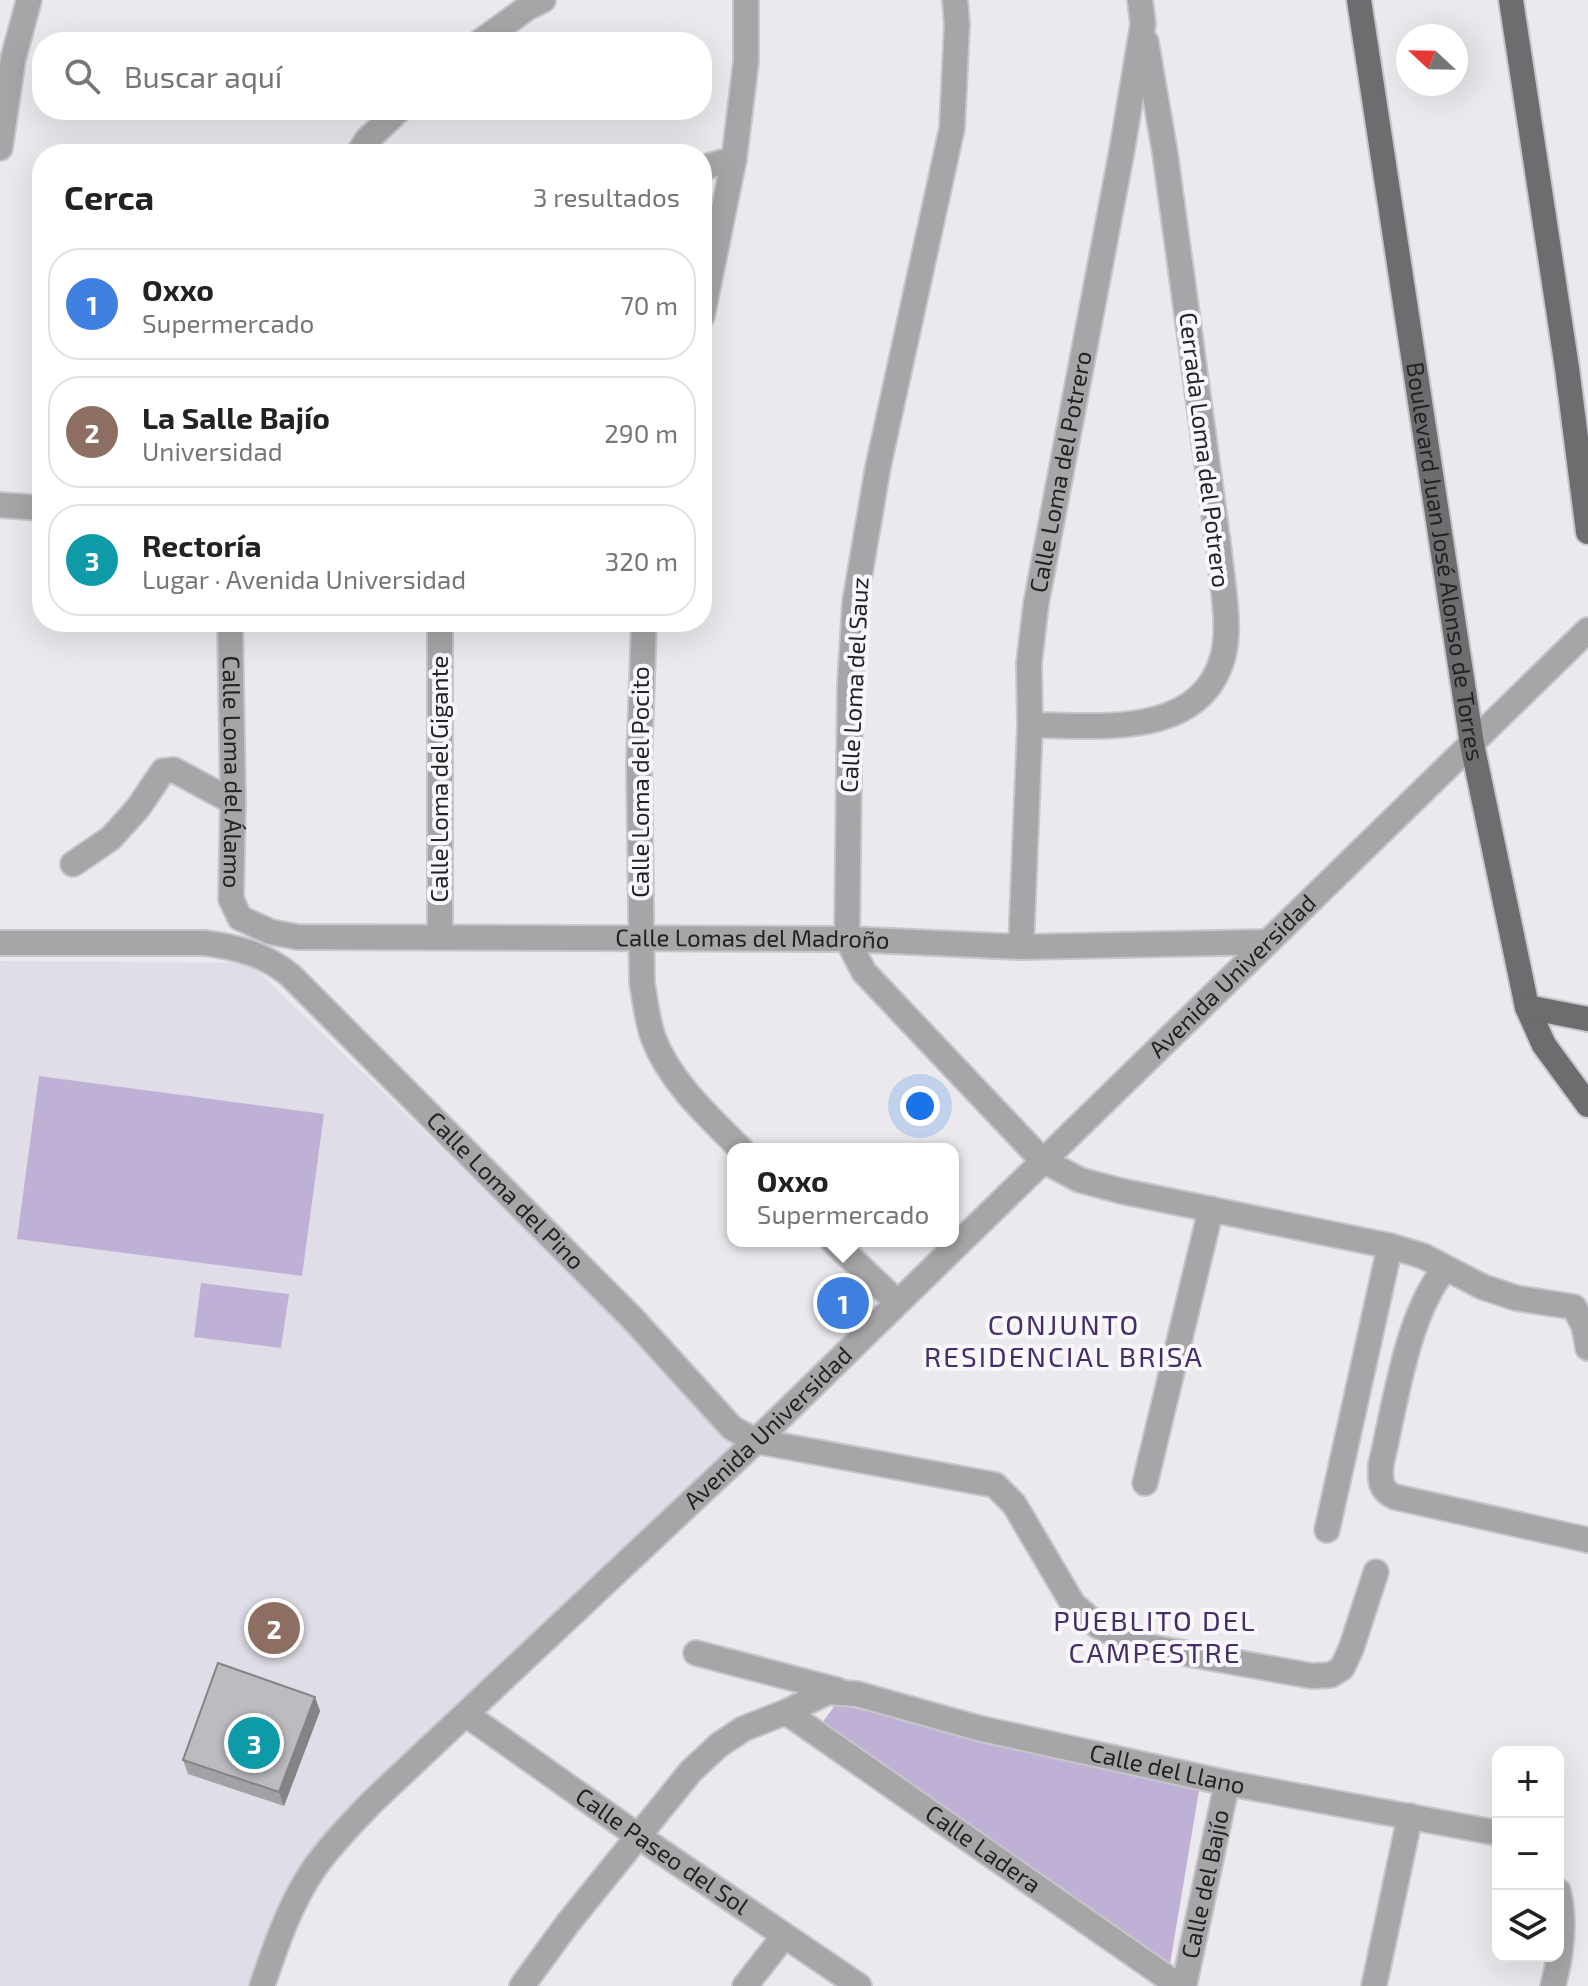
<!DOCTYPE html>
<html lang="es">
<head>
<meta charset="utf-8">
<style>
  body { margin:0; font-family:"Exo 2",sans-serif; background:#f6f6f6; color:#222 }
  .controls { position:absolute; right:24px; bottom:24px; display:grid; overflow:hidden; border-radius:16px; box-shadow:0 8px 32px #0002 }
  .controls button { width:72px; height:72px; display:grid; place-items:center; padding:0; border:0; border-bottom:2px solid #e0e0e0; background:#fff; color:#222; font:40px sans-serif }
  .compass { position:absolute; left:1396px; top:24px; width:72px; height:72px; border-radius:50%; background:#fff; box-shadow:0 8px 32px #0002; rotate:292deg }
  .you { position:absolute; left:920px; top:1106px; width:28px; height:28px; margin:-20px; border:6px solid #fff; border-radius:50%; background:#1a73e8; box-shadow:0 0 0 12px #1a73e833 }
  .badge { display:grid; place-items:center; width:52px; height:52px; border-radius:50%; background:#8048be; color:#fff; font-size:26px; font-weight:700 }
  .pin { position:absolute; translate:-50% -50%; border:4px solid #fff; box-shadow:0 2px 8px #0006 }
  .popup { position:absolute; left:727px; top:1143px; width:232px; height:104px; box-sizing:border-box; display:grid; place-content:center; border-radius:16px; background:#fff; filter:drop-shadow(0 2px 6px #0005); font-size:26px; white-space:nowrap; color:#767676 }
  .popup b { font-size:30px; color:#222 }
  .popup::after { content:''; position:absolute; left:50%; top:100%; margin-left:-16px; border:16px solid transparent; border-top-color:#fff }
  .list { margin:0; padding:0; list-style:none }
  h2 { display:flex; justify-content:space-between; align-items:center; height:104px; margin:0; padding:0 32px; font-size:34px }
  h2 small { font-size:26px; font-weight:400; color:#767676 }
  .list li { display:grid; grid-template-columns:52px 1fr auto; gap:24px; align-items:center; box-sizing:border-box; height:112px; margin:0 16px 16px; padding:0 16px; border:2px solid #e0e0e0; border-radius:32px }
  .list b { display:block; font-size:30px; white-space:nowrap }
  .list p { margin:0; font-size:26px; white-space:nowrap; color:#767676 }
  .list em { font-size:26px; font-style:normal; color:#767676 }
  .icon { flex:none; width:44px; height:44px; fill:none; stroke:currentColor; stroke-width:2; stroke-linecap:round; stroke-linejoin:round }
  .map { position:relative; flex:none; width:1588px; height:1986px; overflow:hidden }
  .search { position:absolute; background:#fff; box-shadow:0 8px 32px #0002; left:32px; top:32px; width:680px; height:88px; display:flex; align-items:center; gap:20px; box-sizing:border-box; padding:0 28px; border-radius:32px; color:#767676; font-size:30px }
  .panel { position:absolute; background:#fff; box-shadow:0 8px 32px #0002; left:32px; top:144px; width:680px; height:488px; border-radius:32px }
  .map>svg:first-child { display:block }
</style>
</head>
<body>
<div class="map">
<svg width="1588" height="1986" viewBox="0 0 1588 1986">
  <rect width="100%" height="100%" fill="#ebe9ee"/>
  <path fill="#e1dde8" d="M0,961L249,963L747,1442L350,1813L259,1986H0Z"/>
  <path fill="#bfb1d6" d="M39,1076L324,1114L302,1276L17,1239Z
    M201,1283L289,1294L281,1348L194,1337Z
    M836,1704L1200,1785L1169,1970L822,1723Z"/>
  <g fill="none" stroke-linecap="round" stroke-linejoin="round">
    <defs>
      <g id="minor">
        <path d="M955,0L957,24L952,128L878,467L855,602L850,685L847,939L864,972L1042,1160L1080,1180L1121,1191L1390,1246L1423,1256L1483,1287L1516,1298L1574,1307L1584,1326L1588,1348"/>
        <path d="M480,42L527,8L543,0"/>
        <path d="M0,148L13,59L29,0"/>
        <path d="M358,154L367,140L399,110"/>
        <path d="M702,168L734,159"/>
        <path d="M702,316L734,159L746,62V0"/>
        <path d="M0,505L42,508"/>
        <path id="s1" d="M230,622L233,802L231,899L240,918L271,932L297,937L847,939L1021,947L1268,942"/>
        <path d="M440,622V936"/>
        <path d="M644,622L639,764L642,982C645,1001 647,1019 653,1037C669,1081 709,1117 741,1149"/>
        <path d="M1030,725C1096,725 1201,740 1223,656C1231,627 1222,582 1219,551L1165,153L1146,42"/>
        <path d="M73,864L111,838L138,808L163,771L174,770L233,802"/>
        <path id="s2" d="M0,943H204C237,947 265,954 291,976L633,1319L732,1428L756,1441L995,1485L1014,1504L1073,1604L1098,1626L1120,1637L1150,1647L1312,1676L1331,1675L1342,1668L1351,1649L1376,1572"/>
        <path id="s3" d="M1021,947L1030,725L1029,663L1036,604L1122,150L1143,24L1140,0"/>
        <path d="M833,1241L897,1302"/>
        <path d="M1445,1269C1407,1313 1395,1406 1381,1464C1380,1479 1379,1490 1395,1497L1588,1540"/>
        <path d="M1145,1483L1211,1209"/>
        <path d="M1327,1530L1390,1246"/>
        <path d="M696,1653L837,1690"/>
        <path id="s4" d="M786,1712L1179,1986"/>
        <path id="s5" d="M467,1715L638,1836L859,1986"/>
        <path id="s6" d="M262,1986C276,1945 290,1903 315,1867C332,1843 353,1822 373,1801L756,1441L1588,630"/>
        <path id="s7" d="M522,1986L568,1923L691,1771L719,1745L743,1729L786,1712L828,1692L857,1694L978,1728L1227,1783L1498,1833"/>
        <path d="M745,1986L784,1936"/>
        <path id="s8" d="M1184,1986L1227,1783"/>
        <path d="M1374,1986L1410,1816"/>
        <path d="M1553,1986C1561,1955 1566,1922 1558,1891"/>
      </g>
      <g id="major">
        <path id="s9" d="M1359,0L1472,744L1527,1007L1544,1045L1588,1105"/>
        <path d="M1511,0L1567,368L1588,532"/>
        <path d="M1527,1007L1588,1019"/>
      </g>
    </defs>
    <use href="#minor" stroke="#c7c5ca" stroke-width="28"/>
    <use href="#major" stroke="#c7c5ca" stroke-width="28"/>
    <use href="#minor" stroke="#a6a5a7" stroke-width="24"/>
    <use href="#major" stroke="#6d6c6f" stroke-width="24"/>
  </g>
  <path fill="#a3a1a5" d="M315,1697L320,1711L284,1806L188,1774L183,1760Z"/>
  <path fill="#848386" d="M315,1697L320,1711L284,1806L279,1792Z"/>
  <path fill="#bdbbc0" stroke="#848386" stroke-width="2" d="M218,1663L315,1697L279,1792L183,1760Z"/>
  <g text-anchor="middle" stroke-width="8" stroke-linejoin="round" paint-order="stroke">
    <g font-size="24" fill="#232324" stroke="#f8f7fb">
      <text transform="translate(1204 450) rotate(83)" y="8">Cerrada Loma del Potrero</text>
      <text dy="8" stroke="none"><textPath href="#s3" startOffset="478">Calle Loma del Potrero</textPath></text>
      <text dy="8" stroke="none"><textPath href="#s9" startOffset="568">Boulevard Juan José Alonso de Torres</textPath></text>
      <text transform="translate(855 685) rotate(-87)" y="8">Calle Loma del Sauz</text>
      <text dy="8" stroke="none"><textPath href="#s1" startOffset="150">Calle Loma del Álamo</textPath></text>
      <text transform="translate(440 779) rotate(-90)" y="8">Calle Loma del Gigante</text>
      <text transform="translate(641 782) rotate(-90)" y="8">Calle Loma del Pocito</text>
      <text dy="8" stroke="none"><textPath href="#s1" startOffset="814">Calle Lomas del Madroño</textPath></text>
      <text dy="8" stroke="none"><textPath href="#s6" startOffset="1410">Avenida Universidad</textPath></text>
      <text dy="8" stroke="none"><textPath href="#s2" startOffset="602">Calle Loma del Pino</textPath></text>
      <text dy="8" stroke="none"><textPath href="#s6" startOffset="762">Avenida Universidad</textPath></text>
      <text dy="8" stroke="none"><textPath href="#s7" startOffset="782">Calle del Llano</textPath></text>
      <text dy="8" stroke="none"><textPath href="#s4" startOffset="240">Calle Ladera</textPath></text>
      <text dy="8" stroke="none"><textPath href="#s5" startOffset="238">Calle Paseo del Sol</textPath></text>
      <text dy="8" stroke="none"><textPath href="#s8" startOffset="104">Calle del Bajío</textPath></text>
    </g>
    <g font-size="28" letter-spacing="2" fill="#482e68" stroke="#f8f7fb">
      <text x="1064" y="1335">CONJUNTO<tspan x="1064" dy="32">RESIDENCIAL BRISA</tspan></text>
      <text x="1155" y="1631">PUEBLITO DEL<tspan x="1155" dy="32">CAMPESTRE</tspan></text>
    </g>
  </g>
</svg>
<div class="controls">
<button>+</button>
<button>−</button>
<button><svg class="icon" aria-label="layers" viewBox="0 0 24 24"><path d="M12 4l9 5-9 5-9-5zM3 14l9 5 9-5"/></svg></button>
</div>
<svg class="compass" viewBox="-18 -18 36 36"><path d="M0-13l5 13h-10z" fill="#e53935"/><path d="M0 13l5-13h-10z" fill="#767676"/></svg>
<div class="you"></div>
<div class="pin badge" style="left:843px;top:1303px;background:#3f7fe0">1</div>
<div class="popup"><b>Oxxo</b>Supermercado</div>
<div class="pin badge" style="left:274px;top:1628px;background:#8d6e63">2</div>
<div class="pin badge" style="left:254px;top:1743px;background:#0f9aa8">3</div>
<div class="search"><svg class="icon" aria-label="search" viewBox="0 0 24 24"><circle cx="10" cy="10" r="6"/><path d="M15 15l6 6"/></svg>Buscar aquí</div>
<section class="panel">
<h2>Cerca<small>3 resultados</small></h2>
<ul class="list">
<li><span class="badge" style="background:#3f7fe0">1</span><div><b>Oxxo</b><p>Supermercado</p></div><em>70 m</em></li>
<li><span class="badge" style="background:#8d6e63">2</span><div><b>La Salle Bajío</b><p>Universidad</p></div><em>290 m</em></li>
<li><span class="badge" style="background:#0f9aa8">3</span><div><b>Rectoría</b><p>Lugar · Avenida Universidad</p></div><em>320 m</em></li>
</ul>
</section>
</div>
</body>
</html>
